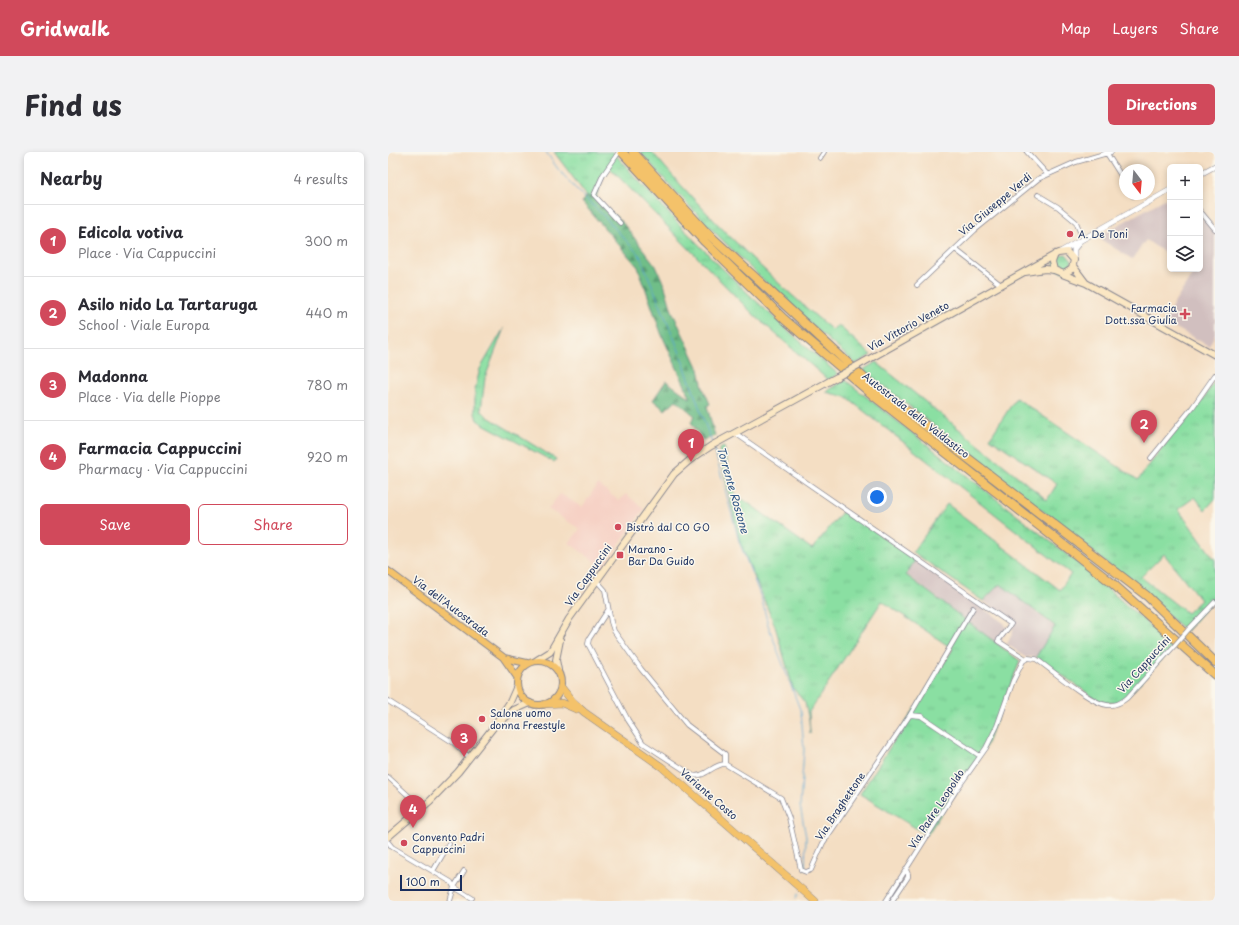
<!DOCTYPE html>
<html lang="en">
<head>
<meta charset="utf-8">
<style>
  body { margin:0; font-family:"Playpen Sans",sans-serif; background:#f2f2f3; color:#2b2b33 }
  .controls { position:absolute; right:12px; top:12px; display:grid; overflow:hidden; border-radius:6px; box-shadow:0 2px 6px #0003 }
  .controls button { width:36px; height:36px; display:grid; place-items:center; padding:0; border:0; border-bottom:1px solid #e1e1e2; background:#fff; color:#2b2b33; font:20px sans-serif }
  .compass { position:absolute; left:731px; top:12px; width:36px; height:36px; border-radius:50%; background:#fff; box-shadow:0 2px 6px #0003; rotate:164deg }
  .scale { position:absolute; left:12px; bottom:10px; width:62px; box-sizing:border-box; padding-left:4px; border:2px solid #1b2f5e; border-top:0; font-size:11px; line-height:14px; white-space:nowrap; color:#1b2f5e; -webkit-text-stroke:3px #fbf7ec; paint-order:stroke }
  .you { position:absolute; left:489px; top:345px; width:14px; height:14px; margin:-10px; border:3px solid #fff; border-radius:50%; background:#1a73e8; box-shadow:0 0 0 6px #1a73e833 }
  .badge { display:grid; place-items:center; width:26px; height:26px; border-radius:50%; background:#d1495b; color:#fff; font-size:13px; font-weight:700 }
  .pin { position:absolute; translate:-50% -33px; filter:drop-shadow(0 1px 2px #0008) }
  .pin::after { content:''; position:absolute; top:21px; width:14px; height:12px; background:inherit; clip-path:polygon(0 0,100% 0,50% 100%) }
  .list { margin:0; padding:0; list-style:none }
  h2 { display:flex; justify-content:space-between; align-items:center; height:52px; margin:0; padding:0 16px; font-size:17px }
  h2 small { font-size:13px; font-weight:400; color:#7c7c81 }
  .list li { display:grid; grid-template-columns:26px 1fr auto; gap:12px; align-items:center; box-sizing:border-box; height:72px; padding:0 16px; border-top:1px solid #e1e1e2 }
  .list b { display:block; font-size:15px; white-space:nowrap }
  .list p { margin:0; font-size:13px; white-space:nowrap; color:#7c7c81 }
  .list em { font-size:13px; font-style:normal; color:#7c7c81 }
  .actions { display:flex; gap:8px; padding:12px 16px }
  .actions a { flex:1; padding:9px 0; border:1px solid #d1495b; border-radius:6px; text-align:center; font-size:14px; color:#d1495b }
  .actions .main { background:#d1495b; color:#fff }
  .icon { flex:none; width:22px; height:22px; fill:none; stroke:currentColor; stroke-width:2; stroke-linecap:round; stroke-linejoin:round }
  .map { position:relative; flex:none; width:827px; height:749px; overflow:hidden; border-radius:6px }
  header { display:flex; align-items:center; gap:24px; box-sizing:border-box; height:56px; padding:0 20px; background:#d1495b; color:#fff }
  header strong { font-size:19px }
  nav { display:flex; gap:22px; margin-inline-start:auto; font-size:14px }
  .intro { display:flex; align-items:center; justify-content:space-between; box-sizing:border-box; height:96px; padding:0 24px }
  h1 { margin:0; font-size:28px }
  .button { padding:10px 18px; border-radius:6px; background:#d1495b; color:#fff; font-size:14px; font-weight:700 }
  main { display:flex; gap:24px; padding:0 24px }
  aside { flex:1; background:#fff; border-radius:6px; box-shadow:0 2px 6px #0003 }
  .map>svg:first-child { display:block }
</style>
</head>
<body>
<header>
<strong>Gridwalk</strong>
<nav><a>Map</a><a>Layers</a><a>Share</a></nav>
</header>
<div class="intro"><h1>Find us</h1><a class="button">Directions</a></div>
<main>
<aside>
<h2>Nearby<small>4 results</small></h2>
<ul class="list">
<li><span class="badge">1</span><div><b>Edicola votiva</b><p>Place · Via Cappuccini</p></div><em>300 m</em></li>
<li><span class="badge">2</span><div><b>Asilo nido La Tartaruga</b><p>School · Viale Europa</p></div><em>440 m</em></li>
<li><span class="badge">3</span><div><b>Madonna</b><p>Place · Via delle Pioppe</p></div><em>780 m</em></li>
<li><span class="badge">4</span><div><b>Farmacia Cappuccini</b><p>Pharmacy · Via Cappuccini</p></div><em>920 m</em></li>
</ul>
<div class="actions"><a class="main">Save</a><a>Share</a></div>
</aside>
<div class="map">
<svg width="827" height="749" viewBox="0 0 827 749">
  <defs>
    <pattern id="grass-tufts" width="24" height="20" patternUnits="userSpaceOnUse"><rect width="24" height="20" fill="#8adfa2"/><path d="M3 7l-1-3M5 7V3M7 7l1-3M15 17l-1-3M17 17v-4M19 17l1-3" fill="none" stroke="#76c08e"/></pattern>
    <pattern id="forest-firs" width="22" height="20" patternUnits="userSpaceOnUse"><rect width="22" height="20" fill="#6fbe88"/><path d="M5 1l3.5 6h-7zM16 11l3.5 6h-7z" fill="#5a9b72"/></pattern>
  </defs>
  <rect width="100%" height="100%" fill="#fbf7ec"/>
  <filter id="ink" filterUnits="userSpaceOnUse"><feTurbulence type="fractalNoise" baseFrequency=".025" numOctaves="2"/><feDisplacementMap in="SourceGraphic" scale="8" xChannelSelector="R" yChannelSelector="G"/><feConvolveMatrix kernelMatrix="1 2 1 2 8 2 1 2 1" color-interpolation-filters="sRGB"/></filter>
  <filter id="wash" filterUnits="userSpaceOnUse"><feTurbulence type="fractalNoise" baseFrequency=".012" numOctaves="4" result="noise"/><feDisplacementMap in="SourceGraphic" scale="16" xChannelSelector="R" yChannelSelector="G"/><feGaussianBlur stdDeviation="0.9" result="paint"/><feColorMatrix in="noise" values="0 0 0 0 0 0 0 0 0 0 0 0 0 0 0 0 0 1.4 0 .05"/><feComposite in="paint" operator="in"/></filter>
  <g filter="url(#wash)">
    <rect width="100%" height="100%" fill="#f4dec3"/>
    <path fill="#f6d1c5" d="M210,332L231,349L238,342L256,357L215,415L181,391L192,377L160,357L172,342L194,355Z"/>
    <path fill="#d1bfbf" d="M782,44V104L758,88L744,107L709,85Z
      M812,64L827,82V182L821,194L775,169L806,120L802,117H812Z
      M527,408L616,471L619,477L612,490L615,496L518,422Z
      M612,432L667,475L648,505H637L619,492L625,480L624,471L616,462L595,449Z"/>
    <path fill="url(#grass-tufts)" stroke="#528780" fill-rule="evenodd" d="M166,0H225C295,80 369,154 450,222L440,228L365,162L221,15L213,29L208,46L199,44Z
      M252,0H264C318,64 380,124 444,178L450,173L483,203L468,212C391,146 319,76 252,0Z
      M678,102L684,109L682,116L676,120L668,117L666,110L670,103Z
      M116,176L97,226L93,258L100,265L168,307L166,310L97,273L89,268L87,261V237L92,217Z
      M488,210L659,348L669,332L602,286L628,246L750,328L790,275L814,250L827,228V347L817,358L807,345L790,357L827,408V448L815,459L798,479L683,381L475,218ZM776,402L813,448L799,461L753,425Z
      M457,228L696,416L785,494L742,542C731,551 724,552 711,549L648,505L667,474L612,432L595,449L525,400L559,352L672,438L683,422L458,245L438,240Z
      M336,295L346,341L424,397L455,359L482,376L527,408L518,423L632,509L598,594L539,683L472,642L565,497L494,449L421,560L422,582L421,568L417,551L405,536L387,474L352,391L331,297Z"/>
    <path fill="url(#forest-firs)" stroke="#457673" d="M199,44L206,45L234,70L268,114L277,135L284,159L311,217L315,236L322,252L319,254L327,284L315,288L303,270L307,264L288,248L277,258L265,248L278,229L303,247L273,181L250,115L194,50Z"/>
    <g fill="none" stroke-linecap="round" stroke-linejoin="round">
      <path stroke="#5aa4d2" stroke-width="1" d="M158,0L170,17L188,37L216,64L252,104L290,196L324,291
        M326,296L351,389L374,448L380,473L413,560L416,598L412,654L418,685L417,717
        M413,730L414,727
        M408,746L410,742"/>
    </g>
  </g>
  <g filter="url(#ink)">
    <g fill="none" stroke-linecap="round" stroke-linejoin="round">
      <defs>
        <path id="minor" d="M231,0L215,23L206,43L232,71
          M639,0L659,22
          M718,0L737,30
          M432,6L436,0
          M744,42L745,44
          M650,43L670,55L688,70L695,87
          M812,59L827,77
          M567,97L613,133
          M529,133L587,78L650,27L688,10L723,0
          M347,281L623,472L610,489L638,507
          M763,306L804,256L827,223
          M209,429L217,438L223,470L226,479L253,517L299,573L337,602V612
          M220,458L201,487L200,492L240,568L255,591L304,623C316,627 325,612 337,612L393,646L401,666L413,718L418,720L423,718L435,691L522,563L533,564L592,604
          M800,478L827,450
          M0,549L66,591L82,606
          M522,563L585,456
          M0,625L34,656
          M0,690L4,695L63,730L66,735L84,746
          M45,719L61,692
          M62,749L66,735L76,719
          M498,749L569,637L598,596L609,574L625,529L635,509L640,506L648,507C664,518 702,551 719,553C726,554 733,551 739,546L787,493
          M504,749L520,725V722L518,718"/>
        <path id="tertiary" d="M812,22L827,14
          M672,100L782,38
          M686,108V97L691,91"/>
        <path id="secondary" d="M685,114L697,130
          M666,118L664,110L667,102
          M674,122L698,131L827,203
          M476,210L670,101L679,100L686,108L684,117L676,122L666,118L657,117L637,120
          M149,508L162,500L181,467L286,322L302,308L323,294L449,225
          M170,518L168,508L172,488
          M111,571L126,558L142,551
          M0,685L42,649L70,620L104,577L122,550L129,534"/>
        <path id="primary" d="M0,419L115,505L129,525
          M116,506L139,511
          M129 531a22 22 0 1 1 44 0a22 22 0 1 1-44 0Z"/>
        <path id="trunk" d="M173,535L184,549L196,560L274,615L427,749
          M157,552L174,551L188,557"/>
        <path id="motorway" d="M234,0L317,90L396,167L486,244L724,431L827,523
          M245,0L317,79L477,227L759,444L827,510"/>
      </defs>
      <use href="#minor" stroke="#888690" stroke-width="5.5"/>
      <use href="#tertiary" stroke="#888690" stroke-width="6"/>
      <use href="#secondary" stroke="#888690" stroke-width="8"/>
      <use href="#primary" stroke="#888690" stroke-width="8"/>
      <use href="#trunk" stroke="#888690" stroke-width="8"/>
      <use href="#motorway" stroke="#888690" stroke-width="10"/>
      <use href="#minor" stroke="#fff" stroke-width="4"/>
      <use href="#tertiary" stroke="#fff" stroke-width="5"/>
      <use href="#secondary" stroke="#fbe7c3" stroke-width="6"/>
      <use href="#primary" stroke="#f4c26a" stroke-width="6"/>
      <use href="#trunk" stroke="#f4c26a" stroke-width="7"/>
      <use href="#motorway" stroke="#f4c26a" stroke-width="8"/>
      <defs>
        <path id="minor-bridge" d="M787,493L800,478"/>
        <path id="secondary-bridge" d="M449,225L476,210"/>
      </defs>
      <use href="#minor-bridge" stroke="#888690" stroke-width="5.5" stroke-linecap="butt"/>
      <use href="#secondary-bridge" stroke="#888690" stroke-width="8" stroke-linecap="butt"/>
      <use href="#minor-bridge" stroke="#fff" stroke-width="4"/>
      <use href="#secondary-bridge" stroke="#fbe7c3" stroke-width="6"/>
    </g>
  </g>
  <g fill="#d1495b" stroke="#fbf7ec" stroke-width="1.5">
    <circle cx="682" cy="82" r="4"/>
    <path d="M795 156h4v4h4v4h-4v4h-4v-4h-4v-4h4z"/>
    <circle cx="230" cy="375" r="4"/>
    <rect x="228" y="399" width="8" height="8" rx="2"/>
    <circle cx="94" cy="567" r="4"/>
    <circle cx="16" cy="691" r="4"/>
  </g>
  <g text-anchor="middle" stroke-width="3" stroke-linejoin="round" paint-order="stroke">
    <g font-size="10" fill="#1b2f5e" stroke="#fbf7ec">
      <text transform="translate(607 52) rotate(-40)" y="4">Via Giuseppe Verdi</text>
      <text transform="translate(520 174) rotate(-29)" y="4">Via Vittorio Veneto</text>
      <text transform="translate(528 263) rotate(38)" y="4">Autostrada della Valdastico</text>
      <text transform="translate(200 423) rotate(-55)" y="4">Via Cappuccini</text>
      <text transform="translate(63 454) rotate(37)" y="4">Via dell'Autostrada</text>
      <text transform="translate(756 512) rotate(-48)" y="4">Via Cappuccini</text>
      <text transform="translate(321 642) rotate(41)" y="4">Variante Costo</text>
      <text transform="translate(452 654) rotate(-56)" y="4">Via Braghettone</text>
      <text transform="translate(548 657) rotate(-57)" y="4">Via Padre Leopoldo</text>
    </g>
    <g font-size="10" fill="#1b2f5e" stroke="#fbf7ec" text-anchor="start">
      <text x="690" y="86">A. De Toni</text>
      <text x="789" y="160" text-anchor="end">Farmacia<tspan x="789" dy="12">Dott.ssa Giulia</tspan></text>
      <text x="238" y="379">Bistrò dal CO GO</text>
      <text x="240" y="401">Marano -<tspan x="240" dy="12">Bar Da Guido</tspan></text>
      <text x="102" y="565">Salone uomo<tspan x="102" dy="12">donna Freestyle</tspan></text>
      <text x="24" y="689">Convento Padri<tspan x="24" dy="12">Cappuccini</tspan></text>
    </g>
    <g font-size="11" font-style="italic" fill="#315887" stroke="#fbf7ec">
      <text transform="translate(345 338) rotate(74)" y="4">Torrente Rostone</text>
    </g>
  </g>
</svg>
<div class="controls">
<button>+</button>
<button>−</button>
<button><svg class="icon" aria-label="layers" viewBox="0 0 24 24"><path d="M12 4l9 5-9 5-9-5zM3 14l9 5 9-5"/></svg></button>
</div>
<svg class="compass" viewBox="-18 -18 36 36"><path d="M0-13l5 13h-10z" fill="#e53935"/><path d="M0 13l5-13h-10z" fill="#7c7c81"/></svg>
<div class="scale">100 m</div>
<div class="you"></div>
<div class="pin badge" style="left:303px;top:310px">1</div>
<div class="pin badge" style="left:756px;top:291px">2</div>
<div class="pin badge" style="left:76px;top:605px">3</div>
<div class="pin badge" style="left:25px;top:676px">4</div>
</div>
</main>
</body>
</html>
